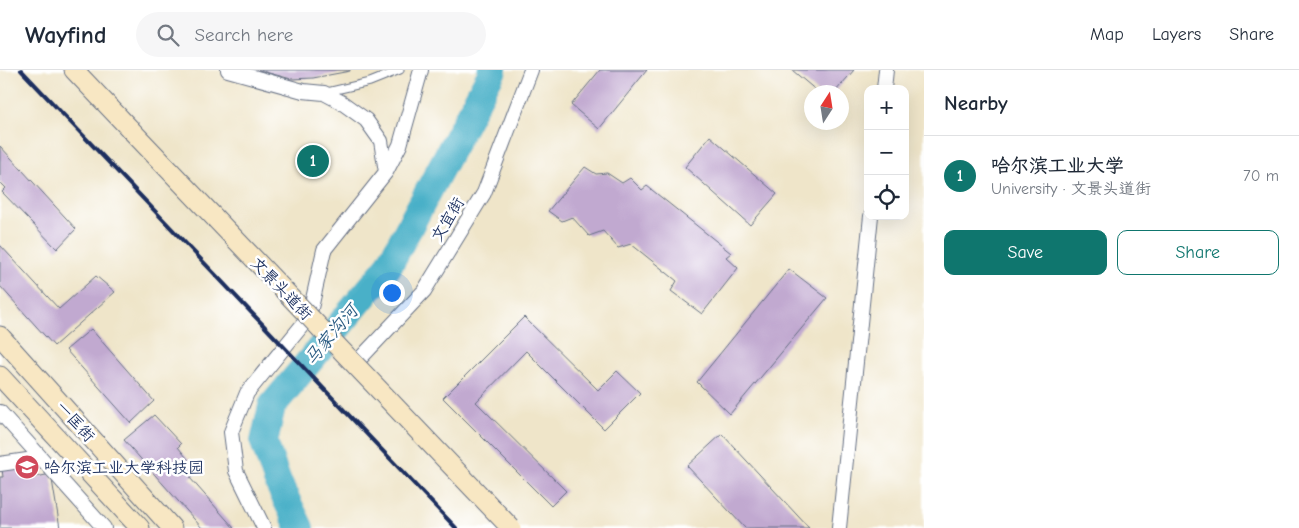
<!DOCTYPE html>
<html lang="en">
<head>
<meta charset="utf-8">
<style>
  body { margin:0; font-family:"Comic Neue","LXGW WenKai TC",sans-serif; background:#f6f6f7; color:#1f2937 }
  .controls { position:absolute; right:15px; top:15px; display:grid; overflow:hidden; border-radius:10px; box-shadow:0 5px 20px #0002 }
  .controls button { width:45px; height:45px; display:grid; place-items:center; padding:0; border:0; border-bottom:1px solid #e0e1e3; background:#fff; color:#1f2937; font:25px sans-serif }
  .compass { position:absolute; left:804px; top:15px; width:45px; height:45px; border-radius:50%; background:#fff; box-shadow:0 5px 20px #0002; rotate:12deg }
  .you { position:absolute; left:391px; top:222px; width:18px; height:18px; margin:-12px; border:4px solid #fff; border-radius:50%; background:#1a73e8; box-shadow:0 0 0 8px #1a73e833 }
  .badge { display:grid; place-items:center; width:32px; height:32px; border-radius:50%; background:#0f766e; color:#fff; font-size:16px; font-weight:700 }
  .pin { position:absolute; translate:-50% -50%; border:2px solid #fff; box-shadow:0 1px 5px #0006 }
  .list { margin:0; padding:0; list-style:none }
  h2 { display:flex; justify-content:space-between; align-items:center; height:65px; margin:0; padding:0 20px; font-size:21px }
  h2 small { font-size:16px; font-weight:400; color:#747a83 }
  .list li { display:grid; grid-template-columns:32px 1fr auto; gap:15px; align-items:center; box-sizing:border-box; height:80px; padding:0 20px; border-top:1px solid #e0e1e3 }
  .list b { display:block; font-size:19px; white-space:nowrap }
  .list p { margin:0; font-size:16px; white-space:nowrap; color:#747a83 }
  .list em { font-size:16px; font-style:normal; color:#747a83 }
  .actions { display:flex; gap:10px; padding:15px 20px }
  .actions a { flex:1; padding:11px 0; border:1px solid #0f766e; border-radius:10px; text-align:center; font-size:18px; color:#0f766e }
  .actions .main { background:#0f766e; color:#fff }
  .icon { flex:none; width:28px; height:28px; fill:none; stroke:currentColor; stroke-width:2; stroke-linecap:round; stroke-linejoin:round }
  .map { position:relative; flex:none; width:924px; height:458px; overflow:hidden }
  header { display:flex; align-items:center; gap:30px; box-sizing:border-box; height:70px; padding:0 25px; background:#fff; border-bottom:1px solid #e0e1e3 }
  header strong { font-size:24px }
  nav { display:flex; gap:28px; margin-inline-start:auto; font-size:18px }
  .search { width:350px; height:45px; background:#f6f6f7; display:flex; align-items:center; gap:12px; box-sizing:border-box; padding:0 18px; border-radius:28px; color:#747a83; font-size:19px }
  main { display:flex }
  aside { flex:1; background:#fff }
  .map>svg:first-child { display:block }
</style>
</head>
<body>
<header>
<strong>Wayfind</strong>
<div class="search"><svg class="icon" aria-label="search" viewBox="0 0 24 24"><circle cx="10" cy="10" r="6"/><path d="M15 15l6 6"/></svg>Search here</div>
<nav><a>Map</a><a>Layers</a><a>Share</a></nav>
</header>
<main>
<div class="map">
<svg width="924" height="458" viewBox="0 0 924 458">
  <rect width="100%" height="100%" fill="#fff"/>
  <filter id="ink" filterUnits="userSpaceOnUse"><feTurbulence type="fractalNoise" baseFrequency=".02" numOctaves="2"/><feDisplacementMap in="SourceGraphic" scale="10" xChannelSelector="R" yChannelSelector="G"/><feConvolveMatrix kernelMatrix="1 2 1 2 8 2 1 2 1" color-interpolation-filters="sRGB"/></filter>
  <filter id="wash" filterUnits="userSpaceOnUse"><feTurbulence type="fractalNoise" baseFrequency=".0096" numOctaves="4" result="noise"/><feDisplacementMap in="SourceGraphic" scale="20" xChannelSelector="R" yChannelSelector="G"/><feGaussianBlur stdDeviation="1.12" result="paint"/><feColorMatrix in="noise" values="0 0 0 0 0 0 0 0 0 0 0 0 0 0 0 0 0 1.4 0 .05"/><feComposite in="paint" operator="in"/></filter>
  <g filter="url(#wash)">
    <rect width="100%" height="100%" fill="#efe5c9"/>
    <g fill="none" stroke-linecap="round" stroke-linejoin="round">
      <path stroke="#49b0c8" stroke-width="28" d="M300,458L277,410L264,372L272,336L388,197L493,0"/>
    </g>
    <g id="blocks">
      <path fill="#c1a9d0" d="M258,0H350V1L313,8L291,9Z
        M600,0H647L599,59L571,35Z
        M792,0H854L835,22H818Z
        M710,66L777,124L750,155L685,97Z
        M0,76L76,159L57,179L2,122L6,118L0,112Z
        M585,97L596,104L607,103L622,113L630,108L642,120L647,116L731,183L726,187L738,198L702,244L671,221L677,211L631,174L618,178L603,161L589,166L572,147L562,151L548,141Z
        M0,175L59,239L96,206L115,222L54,276L0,216Z
        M789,199L827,228L730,344L697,312Z
        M524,247L598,320L617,301L640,323L604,359L526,281L476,332L566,421L551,436L443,328Z
        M91,259L154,331L131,353L66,280Z
        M154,345L181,374L178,377L198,402L190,408L234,458H202L124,370Z
        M722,364L809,458H745L687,396Z
        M29,395L31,408L51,404L60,458H0V407H3L2,399Z"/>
    </g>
  </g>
  <g filter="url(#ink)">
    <use href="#blocks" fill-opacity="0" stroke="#656f83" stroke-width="1"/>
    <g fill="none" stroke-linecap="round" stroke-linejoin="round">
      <defs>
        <path id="lane" d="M327,22L370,12L400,0"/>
        <path id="street" d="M228,0L303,21L324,23L341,32L366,50L381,71L386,102
          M884,19L886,0
          M355,294L424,221L484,123L531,0
          M0,342L104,458
          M0,394L41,388
          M264,458L236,401L231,362L247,323L309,247L324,180L386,102L400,75L421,0
          M839,458L871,146"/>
        <path id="secondary" d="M74,0L131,60
          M0,266L172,458
          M0,306L140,458"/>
      </defs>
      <use href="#lane" stroke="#656f83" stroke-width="9"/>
      <use href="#street" stroke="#656f83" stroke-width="16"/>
      <use href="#secondary" stroke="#656f83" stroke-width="21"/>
      <use href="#lane" stroke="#fff" stroke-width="7"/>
      <use href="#street" stroke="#fff" stroke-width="14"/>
      <use href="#secondary" stroke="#f8e7c3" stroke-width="19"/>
      <path stroke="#1b2f5e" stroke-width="4" d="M21,0L456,458"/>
      <defs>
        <path id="secondary-bridge" d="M131,60L511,458"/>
      </defs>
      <use href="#secondary-bridge" stroke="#656f83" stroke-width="21" stroke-linecap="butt"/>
      <use href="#secondary-bridge" stroke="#f8e7c3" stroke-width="19"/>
    </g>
  </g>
  <defs>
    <symbol id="school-disc" viewBox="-11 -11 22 22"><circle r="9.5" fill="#d1495b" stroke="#fff"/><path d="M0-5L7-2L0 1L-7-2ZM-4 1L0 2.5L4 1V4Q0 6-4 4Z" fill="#fff"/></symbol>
  </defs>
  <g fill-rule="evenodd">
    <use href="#school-disc" x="13" y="383" width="28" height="28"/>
  </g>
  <g text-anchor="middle" stroke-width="5" stroke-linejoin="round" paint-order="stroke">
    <g font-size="16" fill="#1b2f5e" stroke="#fff">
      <text transform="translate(447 149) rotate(-59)" y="6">文宜街</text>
      <text transform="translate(282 218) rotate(46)" y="6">文景头道街</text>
      <text transform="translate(76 351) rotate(48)" y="6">一匡街</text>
    </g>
    <g font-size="16" fill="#1b2f5e" stroke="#fff" text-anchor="start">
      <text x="44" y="403">哈尔滨工业大学科技园</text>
    </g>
    <g font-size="18" font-style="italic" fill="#2b5c83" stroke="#fff">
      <text transform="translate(331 265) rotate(-50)" y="6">马家沟河</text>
    </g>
  </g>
</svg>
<div class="controls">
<button>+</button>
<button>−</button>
<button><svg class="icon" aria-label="locate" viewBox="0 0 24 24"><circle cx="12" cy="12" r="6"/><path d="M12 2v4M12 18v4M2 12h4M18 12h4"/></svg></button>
</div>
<svg class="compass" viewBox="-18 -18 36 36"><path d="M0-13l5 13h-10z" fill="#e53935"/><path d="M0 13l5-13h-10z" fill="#747a83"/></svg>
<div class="you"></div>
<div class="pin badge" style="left:313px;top:91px">1</div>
</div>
<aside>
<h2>Nearby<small></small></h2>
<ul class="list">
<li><span class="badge">1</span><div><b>哈尔滨工业大学</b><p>University · 文景头道街</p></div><em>70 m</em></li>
</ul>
<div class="actions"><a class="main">Save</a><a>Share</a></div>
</aside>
</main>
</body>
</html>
